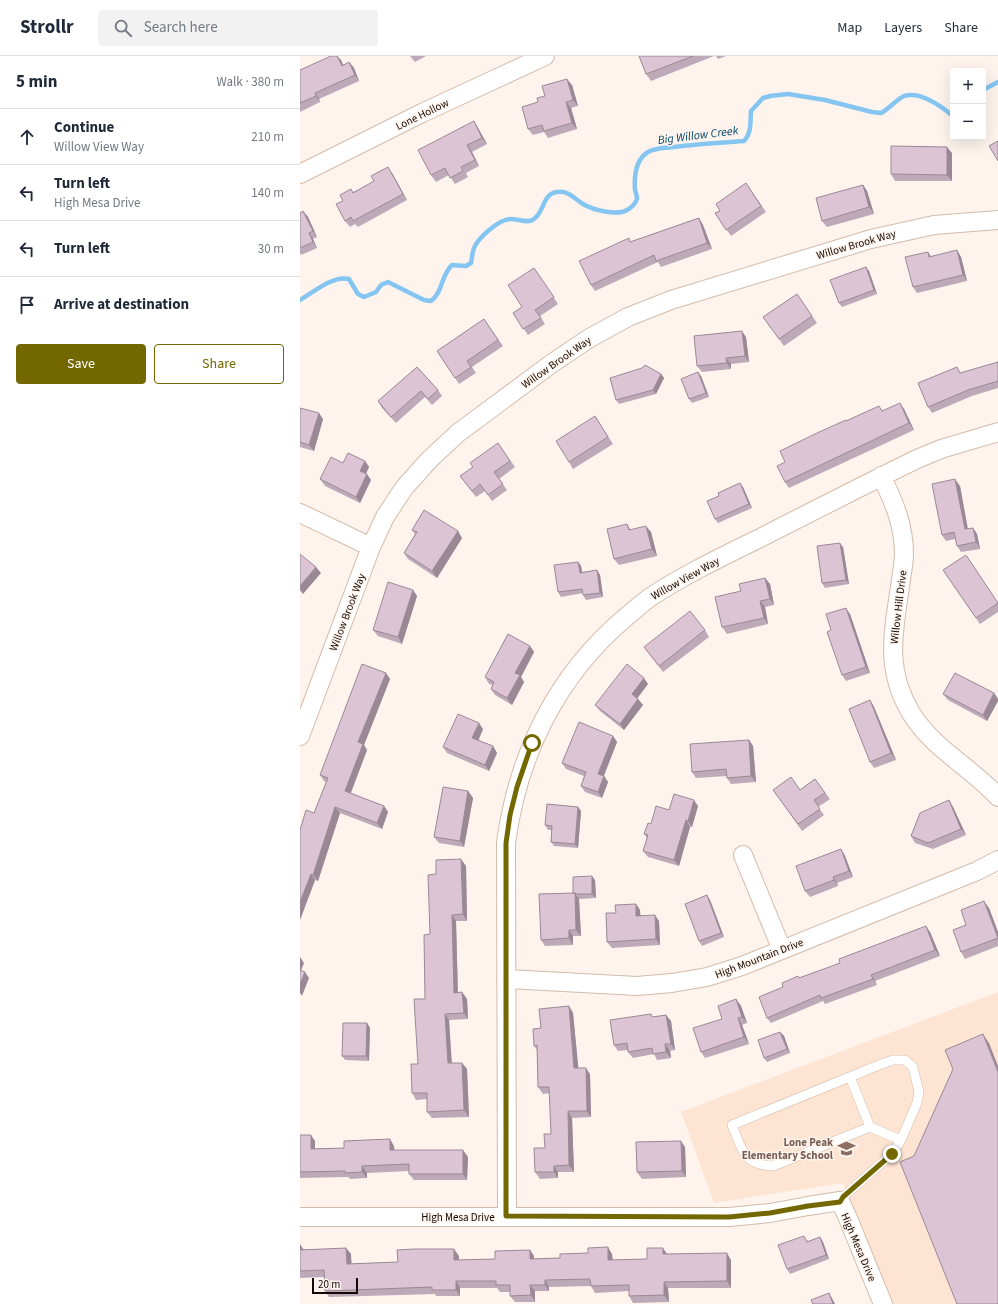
<!DOCTYPE html>
<html lang="en">
<head>
<meta charset="utf-8">
<style>
  body { margin:0; font-family:"Source Sans 3",sans-serif; background:#f2f2f3; color:#1f2937 }
  .controls { position:absolute; right:12px; top:12px; display:grid; overflow:hidden; border-radius:4px; box-shadow:0 4px 16px #0002 }
  .controls button { width:36px; height:36px; display:grid; place-items:center; padding:0; border:0; border-bottom:1px solid #e0e1e3; background:#fff; color:#1f2937; font:20px sans-serif }
  .scale { position:absolute; left:12px; bottom:10px; width:46px; box-sizing:border-box; padding-left:4px; border:2px solid #120a05; border-top:0; font-size:11px; line-height:14px; white-space:nowrap; color:#120a05; -webkit-text-stroke:3px #fef4ed; paint-order:stroke }
  .stop { position:absolute; width:12px; height:12px; margin:-9px; border:3px solid #736800; border-radius:50%; background:#fff }
  .stop.end { background:#736800; border-color:#fff; box-shadow:0 1px 4px #0008 }
  .list { margin:0; padding:0; list-style:none }
  h2 { display:flex; justify-content:space-between; align-items:center; height:52px; margin:0; padding:0 16px; font-size:17px }
  h2 small { font-size:13px; font-weight:400; color:#747a83 }
  .list li { display:grid; grid-template-columns:26px 1fr auto; gap:12px; align-items:center; box-sizing:border-box; height:56px; padding:0 16px; border-top:1px solid #e0e1e3 }
  .list b { display:block; font-size:15px; white-space:nowrap }
  .list p { margin:0; font-size:13px; white-space:nowrap; color:#747a83 }
  .list em { font-size:13px; font-style:normal; color:#747a83 }
  .actions { display:flex; gap:8px; padding:12px 16px }
  .actions a { flex:1; padding:9px 0; border:1px solid #736800; border-radius:4px; text-align:center; font-size:14px; color:#736800 }
  .actions .main { background:#736800; color:#fff }
  .icon { flex:none; width:22px; height:22px; fill:none; stroke:currentColor; stroke-width:2; stroke-linecap:round; stroke-linejoin:round }
  .map { position:relative; flex:none; width:698px; height:1248px; overflow:hidden }
  header { display:flex; align-items:center; gap:24px; box-sizing:border-box; height:56px; padding:0 20px; background:#fff; border-bottom:1px solid #e0e1e3 }
  header strong { font-size:19px }
  nav { display:flex; gap:22px; margin-inline-start:auto; font-size:14px }
  .search { width:280px; height:36px; background:#f2f2f3; display:flex; align-items:center; gap:10px; box-sizing:border-box; padding:0 14px; border-radius:4px; color:#747a83; font-size:15px }
  main { display:flex }
  aside { flex:1; background:#fff }
  .map>svg:first-child { display:block }
</style>
</head>
<body>
<header>
<strong>Strollr</strong>
<div class="search"><svg class="icon" aria-label="search" viewBox="0 0 24 24"><circle cx="10" cy="10" r="6"/><path d="M15 15l6 6"/></svg>Search here</div>
<nav><a>Map</a><a>Layers</a><a>Share</a></nav>
</header>
<main>
<aside>
<h2>5 min<small>Walk · 380 m</small></h2>
<ul class="list">
<li><svg class="icon" aria-label="ahead" viewBox="0 0 24 24"><path d="M12 20V5M6 11l6-6 6 6"/></svg><div><b>Continue</b><p>Willow View Way</p></div><em>210 m</em></li>
<li><svg class="icon" aria-label="left" viewBox="0 0 24 24"><path d="M17 20v-9H6M10 6l-5 5 5 5"/></svg><div><b>Turn left</b><p>High Mesa Drive</p></div><em>140 m</em></li>
<li><svg class="icon" aria-label="left" viewBox="0 0 24 24"><path d="M17 20v-9H6M10 6l-5 5 5 5"/></svg><div><b>Turn left</b></div><em>30 m</em></li>
<li><svg class="icon" aria-label="arrive" viewBox="0 0 24 24"><path d="M6 21V4h12l-3 4 3 4H6"/></svg><div><b>Arrive at destination</b></div></li>
</ul>
<div class="actions"><a class="main">Save</a><a>Share</a></div>
</aside>
<div class="map">
<svg width="698" height="1248" viewBox="0 0 698 1248">
  <rect width="100%" height="100%" fill="#fef4ed"/>
  <path fill="#fee5d3" d="M698,936V1248H592L543,1127L414,1147L381,1056Z"/>
  <g fill="none" stroke-linecap="round" stroke-linejoin="round">
    <path stroke="#85c5f2" stroke-width="4.5" d="M683,34L698,26
      M0,244C14,236 33,219 49,223L58,238L64,241L76,236L81,229L88,226L124,244L131,245C143,236 141,219 152,209L166,210L171,207C172,203 172,197 174,192C178,182 199,163 211,163C218,163 228,168 234,163C246,155 241,134 263,136C271,137 276,144 283,148C293,154 317,160 327,154C331,152 335,148 337,143C337,140 336,137 335,134C334,120 335,104 348,96C354,92 366,92 374,91C397,88 421,87 444,85C452,77 450,66 451,55L463,42L470,40L488,38L525,44L572,56L581,57C589,53 597,43 604,40C620,35 641,50 653,60"/>
    <defs>
      <path id="lane" d="M550,1021L570,1071
        M540,1145L543,1141L592,1098L601,1084L617,1047L619,1036L613,1011L605,1004H593L579,1009L432,1069C442,1093 443,1109 473,1110L570,1071L601,1084"/>
      <path id="street" d="M0,118L122,57L245,0
        M581,420C594,445 604,470 604,498C604,509 601,520 600,531C593,578 585,614 611,657C633,693 671,711 698,741
        M0,457L71,491
        M0,680L71,491L85,461L104,432L129,404L158,377L251,308L288,283L328,261L371,244L571,183L634,169L698,164
        M443,799L482,894
        M206,923L337,930L372,927L407,921L442,910L677,815L698,804
        M207,1160L206,787C218,698 257,619 326,561C335,554 343,546 352,540C387,517 426,499 464,480C515,454 566,428 617,403L641,393L698,376
        M0,1161H429L470,1157L508,1150L540,1145L547,1160L583,1248"/>
    </defs>
    <use href="#lane" stroke="#d3bbaa" stroke-width="10"/>
    <use href="#street" stroke="#d3bbaa" stroke-width="20"/>
    <use href="#lane" stroke="#fff" stroke-width="9"/>
    <use href="#street" stroke="#fff" stroke-width="18"/>
  </g>
  <path fill="#bda9b7" d="M110,0H126L115,6Z
    M339,0H414L351,25L346,18Z
    M416,0H426L418,3Z
    M41,4L43,9L49,6L54,12L59,25L19,43L20,46L0,56V14Z
    M272,29L278,50L271,52L277,73L248,82L244,76L233,79L228,73L238,46L245,40Z
    M174,65L178,72L187,88L172,96L179,110L166,117L168,121L155,128L149,119L136,126L131,119Z
    M652,97V125H595L591,118Z
    M92,117L107,144L58,171L55,168L50,171L45,165L43,145L53,136Z
    M446,127L466,156L431,180L415,157L420,155Z
    M563,129L567,135L574,158L527,171L522,165Z
    M3,155L8,161L17,181L13,183L17,192L1,199L0,197V157Z
    M399,162L403,169L412,193L361,211L358,206L295,235L291,229L331,186Z
    M657,194L661,201L667,225L617,237L613,231L628,196L632,201Z
    M234,212L258,248L240,260L245,268L228,279L213,257L222,251Z
    M569,215L577,238L542,251L539,247Z
    M497,238L517,267L484,290L463,261Z
    M184,263L203,290L172,311L176,317L159,328L137,295Z
    M446,281L449,306L431,308V313L402,316L397,310Z
    M698,306V332L672,340L632,357L628,351L661,317Z
    M117,311L138,334L142,340L132,349L125,341L96,367L82,352L78,345Z
    M361,318L364,322L356,338L319,348L316,344Z
    M401,320L409,341L392,347L389,343Z
    M0,352L23,363L14,395L0,391Z
    M604,353L614,374L489,432L485,426V406L547,365L583,355Z
    M295,360L313,388L273,413L269,406Z
    M198,387L215,411L199,423L207,434L192,445L185,435L176,441L160,420L173,411Z
    M65,405L69,411L66,418L71,424L60,447L25,430L20,423L43,407Z
    M660,430L668,473L673,472L677,478L680,493L661,496L657,490L655,483L646,485L642,479Z
    M443,431L452,452L418,467L415,463L419,440Z
    M327,468L331,474L351,476L357,500L319,509L314,503Z
    M112,474L162,482L137,522L108,503L104,497L115,478Z
    M543,491L549,528L525,532L522,527Z
    M278,506L281,510L282,516L297,514L300,519L303,541L286,544L283,539V537L261,541L258,536Z
    M643,514L698,547V556L680,568Z
    M465,522L470,528L474,549L465,551L468,568L427,578L422,571L441,535Z
    M113,534L117,540L102,588L78,580L73,574Z
    M550,558L570,617L546,625L542,619L531,574Z
    M405,574L409,581L363,616L344,591Z
    M230,590L234,596L221,621L224,626L212,649L195,639L191,633L193,629L189,628L185,621Z
    M86,617L90,623L64,689L67,694L51,737L84,750L88,756L82,773L40,757L18,825L15,824L0,864L14,757L26,726L24,725L20,719Z
    M348,628L337,642L343,649L324,674L300,655L295,649Z
    M694,637L698,643V645L687,665L648,644L643,638Z
    M570,644L574,651L596,704L574,712L570,706Z
    M183,673L178,684L193,690L197,697L189,715L147,697L143,691Z
    M313,680L317,686L304,720L308,726L302,742L285,736L281,730L284,720L266,713L262,707Z
    M449,684L453,690L456,726L431,728L427,722V720L396,722L392,716Z
    M515,723L530,743L518,751L524,759L502,775L473,734H500Z
    M168,735L173,742L164,791L139,787L134,781Z
    M649,744L653,751L666,779L633,793L615,787L611,780Z
    M398,750L392,771H390L379,810L348,801L343,795L347,782L344,778L351,768L369,754Z
    M278,751L281,755L278,792L254,790L251,786L252,774H248L245,769Z
    M541,793L545,800L553,821L537,827L538,830L510,841L505,835Z
    M166,810L167,865H156L158,937L162,936L167,943L168,963L149,964L152,1007H162L167,1013L169,1061L132,1062L127,1056V1043L116,1044L112,1037L118,1008L125,943L130,878L136,818Z
    M295,824L296,842L279,843L281,880H273V889L245,890L241,884L273,837Z
    M410,844L424,881L402,890L399,885Z
    M336,848L340,854V859L359,865L360,889L312,892L307,886L316,857Z
    M689,852L698,876V890L665,903L661,896L666,869Z
    M630,876L640,900L575,925L577,929L525,948L523,945L471,967L467,962L483,931L500,922Z
    M436,943L441,950L447,967L442,969L449,988L405,1002L401,996L422,963Z
    M269,950L273,957L278,1012L290,1018L291,1061L272,1062L274,1116H258V1122L240,1123L235,1116L245,1092L251,1078L250,1037L243,1038L238,1031L237,994L234,990L241,972Z
    M366,959L371,965L375,994L370,995L371,1002L357,1004L354,998L333,1002L328,996V994L318,995L314,989L353,961Z
    M67,967L70,972L69,1005L45,1004L42,1000Z
    M480,976L484,980L490,997L467,1006L464,1002Z
    M0,1079L15,1085V1093L94,1090V1094L168,1101L167,1124H114L109,1118V1115L67,1117V1122L50,1123L48,1121L0,1122Z
    M385,1091L386,1121L342,1123L337,1116Z
    M520,1181L523,1186L529,1203L490,1218L487,1213L507,1184L508,1185Z
    M0,1188L4,1194L46,1192L51,1198V1208L98,1206L159,1200V1204L195,1203L230,1194L234,1200V1203L260,1202L312,1198L313,1204L347,1203L367,1198L431,1204V1232H368L369,1246L333,1247L329,1240V1235L295,1237L291,1230L249,1231V1235H235V1246H215L210,1240V1236H200L197,1232H160V1240H136L135,1238L29,1241L25,1235L24,1221L0,1222Z"/>
  <path fill="#9a8995" d="M37,0L41,4L46,16L42,10Z
    M49,6L54,12L59,25L55,19Z
    M267,23L272,29L278,50L273,44Z
    M15,37L19,43L20,46L16,40Z
    M266,46L271,52L277,73L272,67Z
    M174,65L178,72L187,88L182,82Z
    M167,89L172,96L179,110L175,104Z
    M647,91L652,97V125L647,119Z
    M88,111L92,117L107,144L103,138Z
    M563,129L567,135L574,158L569,151Z
    M3,155L8,161L17,181L13,175Z
    M399,162L403,169L412,193L407,187Z
    M9,177L13,183L17,192L13,186Z
    M657,194L661,201L667,225L663,219Z
    M566,211L569,215L577,238L574,234Z
    M442,275L446,281L449,306L445,300Z
    M426,302L431,308V313L427,307Z
    M398,316L401,320L409,341L406,337Z
    M361,318L364,322L356,338L353,334Z
    M600,347L604,353L614,374L609,367Z
    M19,357L23,363L14,395L9,389Z
    M65,405L69,411L64,421L60,415Z
    M67,418L71,424L60,447L56,441Z
    M655,423L660,430L669,480L665,473Z
    M440,427L443,431L452,452L449,448Z
    M346,470L351,476L357,500L352,493Z
    M673,472L677,478L680,493L676,486Z
    M158,475L162,482L137,522L132,515Z
    M540,487L543,491L549,528L546,524Z
    M278,506L281,510L283,521L280,517Z
    M16,511L21,517L3,538L0,534V530Z
    M297,514L300,519L303,541L300,537Z
    M465,522L470,528L474,549L470,543Z
    M113,534L117,540L102,588L98,581Z
    M460,545L465,551L468,568L464,562Z
    M546,552L550,558L570,617L566,611Z
    M230,590L234,596L221,621L224,626L212,649L207,642L215,617Z
    M86,617L90,623L64,689L67,694L49,741L45,735L58,686Z
    M344,622L348,628L336,644L332,638Z
    M694,637L698,643V645L687,665L683,659Z
    M338,643L343,649L324,674L320,668Z
    M570,644L574,651L596,704L591,697Z
    M179,667L183,673L177,688L172,682Z
    M313,680L317,686L302,724L298,718Z
    M449,684L453,690L456,726L451,720Z
    M193,690L197,697L189,715L185,709Z
    M304,720L308,726L302,742L298,736Z
    M168,735L173,742L164,791L160,785Z
    M394,744L398,750L392,771L388,765Z
    M649,744L653,751L666,779L661,773Z
    M84,750L88,756L82,773L77,767Z
    M35,751L40,757L18,825L13,819Z
    M278,751L281,755L278,792L275,788Z
    M386,764L390,771L379,810L374,804Z
    M541,793L545,800L553,821L549,815Z
    M161,803L166,810L167,865L163,858Z
    M11,818L15,824L0,864V846Z
    M292,820L295,824L296,842L292,838Z
    M533,821L537,827L538,830L534,824Z
    M275,837L279,843L281,880L276,874Z
    M407,839L410,844L424,881L421,877Z
    M684,845L689,852L698,876V882Z
    M336,848L340,854L341,866L336,860Z
    M152,859L156,865L158,943L154,937Z
    M355,859L359,865L360,889L356,883Z
    M626,870L630,876L640,900L635,894Z
    M269,874L273,880V889L269,882Z
    M0,901L4,907L0,917Z
    M5,916L9,922L2,940L0,937V928Z
    M571,919L575,925L577,929L573,923Z
    M162,936L167,943L168,963L164,957Z
    M436,943L441,950L447,967L442,961Z
    M269,950L273,957L279,1018L274,1012Z
    M145,958L149,964L152,1014L148,1007Z
    M366,959L371,965L375,994L371,988Z
    M438,962L442,969L449,988L444,981Z
    M67,967L70,972L69,1005L66,1000Z
    M480,976L484,980L490,997L487,993Z
    M683,978L689,987L698,1010V1016Z
    M365,988L370,995L371,1002L366,996Z
    M162,1007L167,1013L169,1061L164,1054Z
    M286,1012L290,1018L291,1061L287,1055Z
    M268,1055L272,1062L274,1116L269,1109Z
    M11,1079L15,1085V1099L11,1093Z
    M90,1083L94,1090L95,1100L90,1094Z
    M381,1085L385,1091L386,1121L382,1115Z
    M163,1094L168,1101L167,1124L163,1118Z
    M62,1110L67,1117V1122L62,1116Z
    M254,1110L258,1116V1122L254,1116Z
    M520,1181L523,1186L529,1203L526,1199Z
    M0,1188L4,1195L0,1194Z
    M308,1191L312,1198L313,1211L308,1204Z
    M46,1192L51,1198L52,1214L47,1208Z
    M363,1192L367,1198H363Z
    M154,1193L159,1200V1210L154,1204Z
    M230,1194L234,1200V1209L230,1203Z
    M427,1197L431,1204V1232L427,1225Z
    M245,1224L249,1231V1235L245,1229Z
    M156,1225L160,1232V1240L156,1234Z
    M364,1226L368,1232L369,1246L364,1239Z
    M230,1229L235,1235V1246L231,1239Z
    M529,1237L532,1242L535,1248H533Z"/>
  <path fill="#dcc4d5" stroke="#9a8995" d="M31,0H37L42,10L49,6L55,19L15,37L16,40L0,47V14Z
    M339,0H393L346,18Z
    M267,23L273,44L266,46L272,67L244,75L242,69L228,73L222,51L238,46L237,42L245,40L242,30Z
    M174,65L182,82L167,89L175,104L161,111L163,115L150,122L145,112L131,119L118,94Z
    M698,85V105L689,90Z
    M591,90L647,91V119L591,118Z
    M88,111L103,138L53,165L51,161L45,165L36,148L43,145L40,139L51,133L53,137L74,125L71,120Z
    M446,127L461,150L426,174L415,157L420,155L416,148Z
    M563,129L569,151L522,165L516,142Z
    M3,155L13,175L9,177L13,186L0,192V157Z
    M399,162L407,187L356,205L354,199L291,229L279,205L329,182L330,186Z
    M657,194L663,219L613,231L605,201L628,196L629,201Z
    M566,211L574,234L539,247L530,224Z
    M234,212L254,241L235,254L241,262L223,273L213,257L222,251L208,229Z
    M497,238L512,260L479,283L463,261Z
    M184,263L198,284L167,305L171,311L155,322L137,295Z
    M442,275L445,300L426,302L427,307L397,310L394,280Z
    M698,306V325L668,334L628,351L618,327L657,311L660,317Z
    M345,309L361,318L353,334L316,344L310,322L342,312Z
    M117,311L138,334L128,343L121,335L91,361L78,345Z
    M398,316L406,337L389,343L381,323Z
    M600,347L609,367L485,426L477,410L485,406L480,395L517,377L546,364V365L579,350L582,355Z
    M0,352L19,357L9,389L0,386Z
    M295,360L308,381L269,406L256,385Z
    M198,387L210,405L194,416L203,428L188,439L180,428L172,435L160,420L173,411L170,407Z
    M48,397L65,405L60,415L67,418L56,441L20,423L31,401L43,407Z
    M655,423L665,473L673,472L676,486L657,490L654,476L642,479L632,428Z
    M440,427L449,448L415,463L407,445L419,440L418,437Z
    M124,454L158,475L132,515L104,497L117,476L112,474Z
    M327,468L329,474L346,470L352,493L314,503L307,473Z
    M540,487L546,524L522,527L517,490Z
    M0,498L16,511L0,530Z
    M666,499L698,547L676,562L643,514Z
    M278,506L280,517L297,514L300,537L283,539L282,533L258,536L254,509Z
    M465,522L470,543L460,545L464,562L422,571L415,541L441,535L439,528Z
    M88,526L113,534L98,581L73,574Z
    M546,552L566,611L542,619L527,576L531,574L526,558Z
    M390,555L405,574L359,610L344,591Z
    M208,578L230,590L215,617L220,619L207,642L191,633L194,626L185,621Z
    M62,608L86,617L58,686L63,688L45,735L84,750L77,767L35,751L13,819L11,818L0,846V774L6,754L14,757L28,722L20,719Z
    M327,608L344,622L332,638L338,643L320,668L295,649Z
    M655,617L694,637L683,659L643,638Z
    M570,644L591,697L570,706L549,653Z
    M158,658L179,667L172,682L193,690L185,709L143,691Z
    M279,666L313,680L298,718L304,720L298,736L281,730L286,716L262,707Z
    M449,684L451,720L427,722L426,713L392,716L390,688Z
    M491,721L500,734L515,723L525,737L514,744L520,753L498,768L473,734Z
    M143,731L168,735L160,785L134,781Z
    M374,738L394,744L388,765L386,764L374,804L343,795L348,779L344,778L348,767L351,768L356,750L369,754Z
    M649,744L661,773L628,787L611,780L620,757Z
    M247,748L278,751L275,788L251,786L252,770L245,769Z
    M541,793L549,815L533,821L534,824L505,835L496,810Z
    M161,803L163,858L152,859L154,937L162,936L164,957L145,958L148,1007H162L164,1054L127,1056V1037H112L111,1008H118L114,943H125L124,879L130,878L128,819L136,818V804Z
    M292,820V838H276L275,837H273V821Z
    M275,837L276,874H269V882L241,884L239,838Z
    M407,839L421,877L399,885L385,848Z
    M684,845L698,882L661,896L653,874L666,869L661,854Z
    M336,848V860L355,859L356,883L307,886L306,857H316L315,849Z
    M626,870L635,894L571,919L573,923L521,942L520,939L467,962L459,941L483,931L482,927L498,920L499,922L540,907L539,903Z
    M0,914L5,916L0,928Z
    M436,943L442,961L438,962L444,981L401,996L393,972L422,963L418,950Z
    M269,950L274,1012H286L287,1055H268L269,1109L254,1110V1116H235L234,1092H245L244,1078H251L249,1031H238L237,989L234,990L233,973L241,972L239,953Z
    M351,958L352,961L366,959L371,988H365L366,996L353,998L352,992L328,996L327,987L314,989L310,964Z
    M43,967H67L66,1000H42Z
    M480,976L487,993L464,1002L458,984Z
    M683,978L698,1016V1248H657L600,1106L614,1100L653,1013L645,994Z
    M0,1079H11V1093L44,1092V1085L90,1083V1094H163V1118H109V1108L62,1110V1116L45,1117V1115L0,1116Z
    M381,1085L382,1115L337,1116L336,1086Z
    M504,1180L507,1186L520,1181L526,1199L487,1213L478,1189Z
    M0,1190V1194L46,1192L47,1208L98,1206L97,1194L114,1193H154V1204L195,1203V1195L230,1194V1203L260,1202V1198L288,1197V1192L308,1191V1204L347,1203V1192H363V1198L427,1197V1225L364,1226V1239L329,1240V1229L291,1230L290,1223L245,1224V1229H230L231,1239L210,1240V1229H196V1225H156V1234H132V1231L25,1235L24,1214L0,1215Z
    M529,1237L533,1248H513L511,1244Z"/>
  <g fill="none" stroke-linecap="round" stroke-linejoin="round">
    <path stroke="#736800" stroke-width="5" d="M232,687L217,731L210,759L206,787V1160L429,1161L470,1157L508,1150L540,1146L543,1141L592,1098"/>
  </g>
  <defs>
    <symbol id="school-bare" viewBox="-9 -9 18 18"><path d="M0-5L7-2L0 1L-7-2ZM-4 1L0 2.5L4 1V4Q0 6-4 4Z" fill="#8d6e63" stroke="#fef4ed" stroke-width="2.5" paint-order="stroke"/></symbol>
  </defs>
  <g fill-rule="evenodd">
    <use href="#school-bare" x="534" y="1080" width="25" height="25"/>
  </g>
  <g text-anchor="middle" stroke-width="3" stroke-linejoin="round" paint-order="stroke">
    <g font-size="11" fill="#120a05" stroke="#fef4ed">
      <text transform="translate(122 58) rotate(-26)" y="4">Lone Hollow</text>
      <text transform="translate(556 188) rotate(-16)" y="4">Willow Brook Way</text>
      <text transform="translate(256 306) rotate(-35)" y="4">Willow Brook Way</text>
      <text transform="translate(385 522) rotate(-29)" y="4">Willow View Way</text>
      <text transform="translate(598 551) rotate(-83)" y="4">Willow Hill Drive</text>
      <text transform="translate(47 556) rotate(-69)" y="4">Willow Brook Way</text>
      <text transform="translate(459 902) rotate(-21)" y="4">High Mountain Drive</text>
      <text x="158" y="1165">High Mesa Drive</text>
      <text transform="translate(559 1191) rotate(67)" y="4">High Mesa Drive</text>
    </g>
    <g font-size="11" font-weight="bold" fill="#785e54" stroke="#fef4ed" text-anchor="end">
      <text x="533" y="1090">Lone Peak<tspan x="533" dy="13">Elementary School</tspan></text>
    </g>
    <g font-size="12" font-style="italic" fill="#03486c" stroke="#fef4ed">
      <text transform="translate(398 79) rotate(-7)" y="4">Big Willow Creek</text>
    </g>
  </g>
</svg>
<div class="controls">
<button>+</button>
<button>−</button>
</div>
<div class="scale">20 m</div>
<div class="stop" style="left:232px;top:687px"></div>
<div class="stop end" style="left:592px;top:1098px"></div>
</div>
</main>
</body>
</html>
